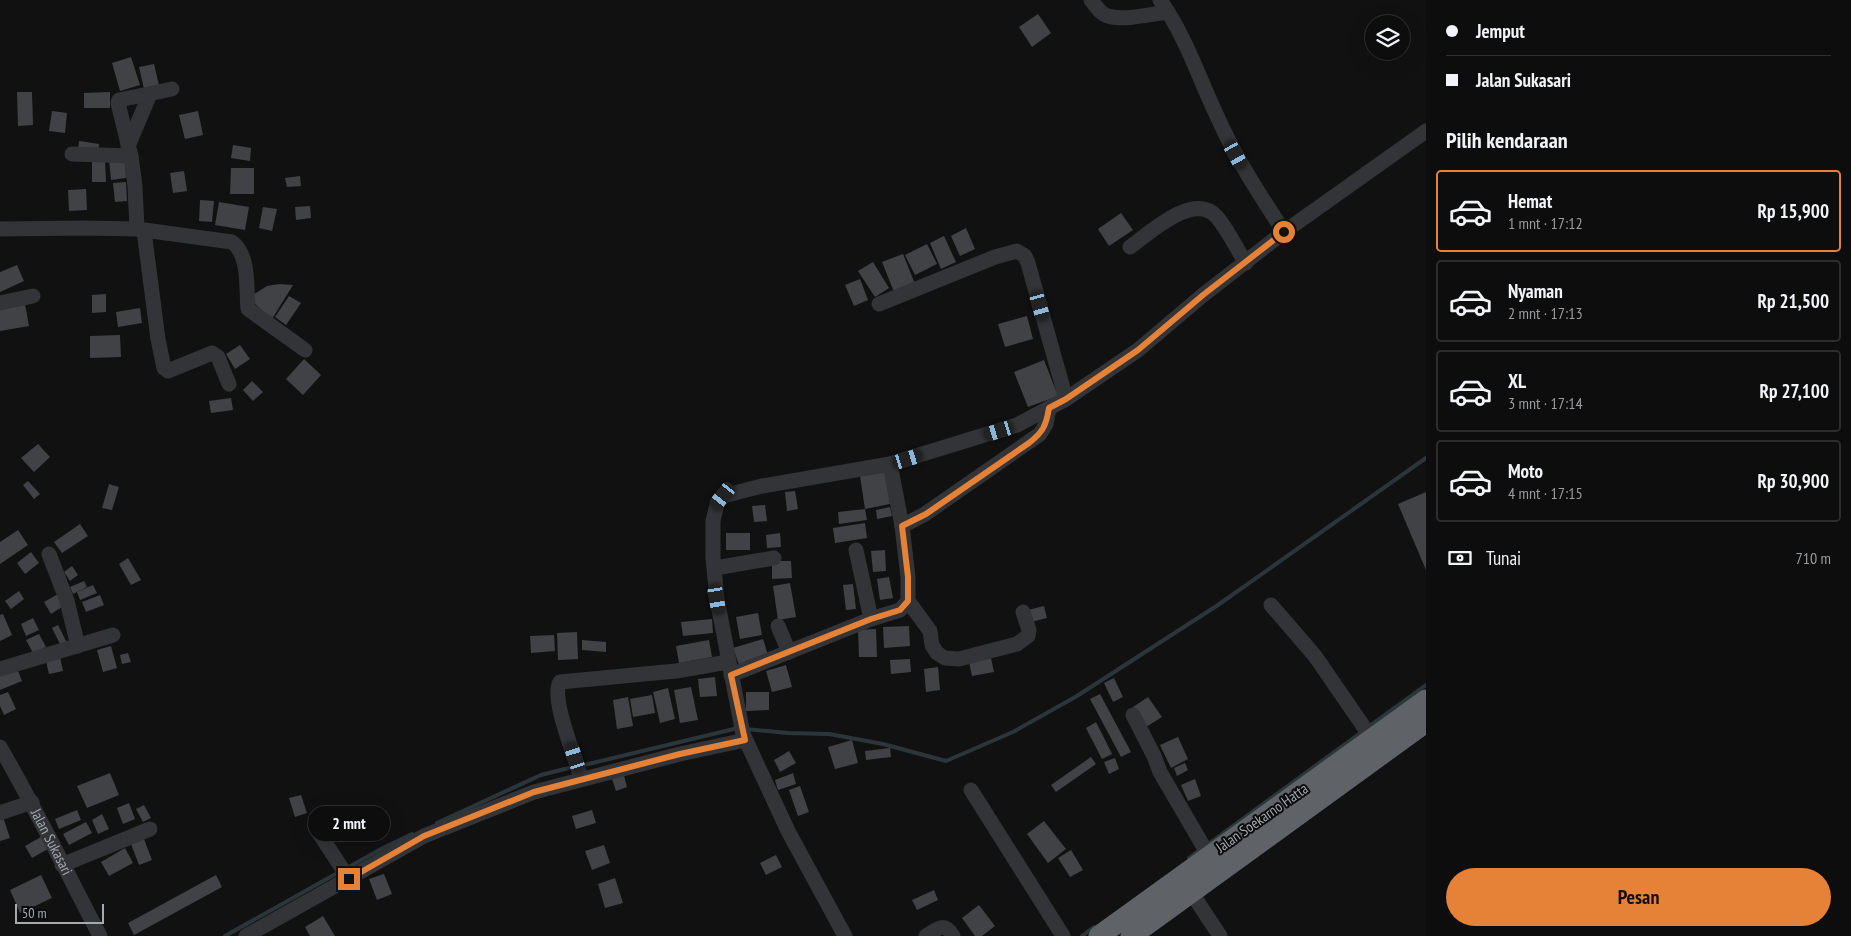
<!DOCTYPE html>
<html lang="id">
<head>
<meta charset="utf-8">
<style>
	body { margin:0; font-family:"PT Sans Narrow",sans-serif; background:#161617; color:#f1f3f6; height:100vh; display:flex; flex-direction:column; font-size:19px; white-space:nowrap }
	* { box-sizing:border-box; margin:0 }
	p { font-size:16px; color:#9a9c9e }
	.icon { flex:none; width:28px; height:28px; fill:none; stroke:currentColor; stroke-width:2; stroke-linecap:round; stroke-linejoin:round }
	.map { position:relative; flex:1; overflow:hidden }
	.drawer { display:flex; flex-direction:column; background:#0d0d0e; width:425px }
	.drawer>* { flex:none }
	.guide { display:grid; align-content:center; height:110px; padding:0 20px; background:#0d0d0e }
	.buttons { position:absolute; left:1365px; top:15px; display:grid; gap:10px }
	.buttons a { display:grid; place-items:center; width:45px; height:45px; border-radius:50%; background:#0d0d0e; box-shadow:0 5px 20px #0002,0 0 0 1px #2d2d2e; font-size:25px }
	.scale { position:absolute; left:15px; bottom:12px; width:89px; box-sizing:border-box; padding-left:5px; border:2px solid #a3abb2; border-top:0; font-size:14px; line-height:18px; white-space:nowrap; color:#a3abb2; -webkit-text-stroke:4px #0c0c0d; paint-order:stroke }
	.end { position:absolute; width:22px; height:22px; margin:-11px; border:6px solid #e58237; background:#111; box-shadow:0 0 0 2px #111 }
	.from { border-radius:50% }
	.bubble { position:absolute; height:35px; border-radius:18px; background:#0d0d0e; box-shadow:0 5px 20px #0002,0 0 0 1px #2d2d2e; font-size:16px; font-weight:700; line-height:35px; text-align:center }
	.car { position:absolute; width:15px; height:30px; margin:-15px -8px; border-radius:6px; box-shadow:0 0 4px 1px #0007; background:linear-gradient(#222 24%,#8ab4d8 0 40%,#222 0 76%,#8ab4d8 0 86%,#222 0) }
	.guide b { display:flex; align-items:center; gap:18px; height:48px; font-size:19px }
	.guide b+b { border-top:1px solid #2d2d2e }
	.guide i { width:12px; height:12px; background:#f1f3f6 }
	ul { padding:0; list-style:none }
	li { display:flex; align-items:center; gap:15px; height:82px; margin:0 10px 8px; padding:0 10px; border:2px solid #2d2d2e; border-radius:5px }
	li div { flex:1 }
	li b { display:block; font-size:19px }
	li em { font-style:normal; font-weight:700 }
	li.selected { border-color:#e58237 }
	li>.icon { width:45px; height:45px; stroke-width:1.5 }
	h2 { padding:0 20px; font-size:22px; line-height:60px }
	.pay { display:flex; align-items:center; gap:12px; height:55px; padding:0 20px; font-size:19px }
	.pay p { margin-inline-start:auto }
	.button { display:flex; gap:10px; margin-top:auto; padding:10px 20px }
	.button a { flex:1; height:58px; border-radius:30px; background:#e58237; color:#111; font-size:20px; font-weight:700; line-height:58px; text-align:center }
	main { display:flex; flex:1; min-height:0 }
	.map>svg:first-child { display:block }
</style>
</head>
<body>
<main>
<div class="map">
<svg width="1426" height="936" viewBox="0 0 1426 936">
	<rect width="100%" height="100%" fill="#111112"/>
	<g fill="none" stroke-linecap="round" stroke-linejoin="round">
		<g stroke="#2b363a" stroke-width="4">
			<polyline points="1368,727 1426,685"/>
			<polyline points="745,729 788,733 829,734 883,744 946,761 1013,732 1077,696 1218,605 1426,458"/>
			<polyline points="580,766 738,728"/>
			<polyline points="437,823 541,775 573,767"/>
			<polyline points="1207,845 1363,731"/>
			<polyline points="1189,858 1201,849"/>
			<polyline points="347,868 383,848 412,834"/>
			<polyline points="225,936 341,871"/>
			<polyline points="1082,936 1094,927"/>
		</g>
	</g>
	<g fill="#404245">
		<polygon points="1038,14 1051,33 1032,47 1019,27"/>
		<polygon points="131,57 140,85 120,91 112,63"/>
		<polygon points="154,64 159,85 144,89 139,67"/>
		<polygon points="17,92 32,92 33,125 18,126"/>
		<polygon points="110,92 110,108 84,108 84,93"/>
		<polygon points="52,111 67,113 65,133 49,131"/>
		<polygon points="198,111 203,135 185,139 179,115"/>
		<polygon points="79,141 99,144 98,152 78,149"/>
		<polygon points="233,145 251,148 250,161 231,158"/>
		<polygon points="125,158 126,178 111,180 109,159"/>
		<polygon points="92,161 105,161 106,182 92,182"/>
		<polygon points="231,168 254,168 254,194 230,194"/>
		<polygon points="184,171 187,191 173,193 170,173"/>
		<polygon points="300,176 301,186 287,187 285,178"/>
		<polygon points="126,182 127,201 115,202 113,183"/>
		<polygon points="86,189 87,210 69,211 68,190"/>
		<polygon points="200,200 214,201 212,222 199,221"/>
		<polygon points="219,202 249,207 245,230 215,225"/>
		<polygon points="310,206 311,218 296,220 295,207"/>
		<polygon points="263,207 277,209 272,231 259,228"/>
		<polygon points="1121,213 1133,230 1109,246 1098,229"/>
		<polygon points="966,228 975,249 960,256 951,236"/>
		<polygon points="944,236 956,262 941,269 930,243"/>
		<polygon points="927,244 937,264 915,275 905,255"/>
		<polygon points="903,254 915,284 894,292 882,262"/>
		<polygon points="873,262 889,288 875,297 858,271"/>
		<polygon points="17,265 24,281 0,292 0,272"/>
		<polygon points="860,279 868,300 854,306 845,285"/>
		<polygon points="279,284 293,285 272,319 256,305 251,296 267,286"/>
		<polygon points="106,294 106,312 92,313 92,295"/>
		<polygon points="289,296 301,303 286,325 275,317"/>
		<polygon points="25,304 29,326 0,331 0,308"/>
		<polygon points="140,308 142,323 118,327 116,312"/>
		<polygon points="1027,316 1033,339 1005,347 998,324"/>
		<polygon points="120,335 121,357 90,358 90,336"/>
		<polygon points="240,345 250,359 235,369 226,354"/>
		<polygon points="304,359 321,375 303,395 286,379"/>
		<polygon points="1044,360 1058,396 1028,407 1014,372"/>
		<polygon points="252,381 263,392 253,401 243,390"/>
		<polygon points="231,398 233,410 211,413 209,401"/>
		<polygon points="38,444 50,457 34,472 21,458"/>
		<polygon points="885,472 890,504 865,509 867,520 839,524 838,512 865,509 860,476"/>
		<polygon points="28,481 40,494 34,499 23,485"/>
		<polygon points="109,484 119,487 112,510 102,508"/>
		<polygon points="795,491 798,509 787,511 785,492"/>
		<polygon points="1426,492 1426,570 1398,504"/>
		<polygon points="765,505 767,521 754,522 752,506"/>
		<polygon points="890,507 892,516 877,519 876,510"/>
		<polygon points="865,523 867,538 835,543 833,528"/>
		<polygon points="80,524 88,536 62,553 54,542"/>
		<polygon points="18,530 28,545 0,564 0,542"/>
		<rect x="726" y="533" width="24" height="17"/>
		<polygon points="780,533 781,547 767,548 766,535"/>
		<polygon points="885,550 886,571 873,572 871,551"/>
		<polygon points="31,552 39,563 25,574 17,563"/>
		<polygon points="128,558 141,580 131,585 119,564"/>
		<polygon points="772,561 791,561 792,578 772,579"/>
		<polygon points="72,566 78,575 70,581 64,572"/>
		<polygon points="889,577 893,598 880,600 877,579"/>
		<polygon points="84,581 87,587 73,594 70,587"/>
		<polygon points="790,583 796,617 778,620 773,586"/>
		<polygon points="853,584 856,609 846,610 843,585"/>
		<polygon points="93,585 97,593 80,600 77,592"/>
		<polygon points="19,591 24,599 11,609 5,601"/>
		<polygon points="58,594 65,605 51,614 44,602"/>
		<polygon points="100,595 104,605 86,612 82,602"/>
		<polygon points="1044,606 1047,618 1031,622 1028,610"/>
		<polygon points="758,613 762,635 740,639 736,617"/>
		<polygon points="3,614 12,635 0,641 0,615"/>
		<polygon points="33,618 39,630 26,636 21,624"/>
		<polygon points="712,619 713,633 683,636 681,622"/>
		<polygon points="58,625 67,643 61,646 52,628"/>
		<polygon points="909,626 910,646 884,648 883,627"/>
		<polygon points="876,629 877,657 859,657 858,630"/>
		<polygon points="577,632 578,659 558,660 557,633"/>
		<polygon points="39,634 46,647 33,653 26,640"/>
		<polygon points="554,635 555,651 531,653 530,636"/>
		<polygon points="763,639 768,655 739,665 733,648"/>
		<polygon points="582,640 606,642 606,652 582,650"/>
		<polygon points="709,640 712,657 679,663 676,646"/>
		<polygon points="111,646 117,668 103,672 97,650"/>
		<polygon points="128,653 131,662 122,664 120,655"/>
		<polygon points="60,657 63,671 49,674 46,661"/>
		<polygon points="991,658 994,672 972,676 969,662"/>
		<polygon points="910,659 911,672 891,674 890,660"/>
		<polygon points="786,665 792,687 772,692 766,671"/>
		<polygon points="16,666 22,681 0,690 0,673"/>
		<polygon points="938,667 940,690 926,692 924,669"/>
		<polygon points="715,677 717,696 700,697 698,679"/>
		<polygon points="1114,678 1123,697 1113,702 1104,683"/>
		<polygon points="691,687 698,720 680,723 674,690"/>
		<polygon points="668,688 675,719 660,723 653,692"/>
		<polygon points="8,692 16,709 4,715 0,706 0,695"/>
		<polygon points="746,692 769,692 769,710 746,711"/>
		<polygon points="1100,694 1131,752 1121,757 1090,699"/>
		<polygon points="652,695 655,713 633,717 630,699"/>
		<polygon points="628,697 633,726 617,729 613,700"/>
		<polygon points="1148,697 1162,717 1146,727 1133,707"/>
		<polygon points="1096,722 1112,754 1102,759 1086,728"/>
		<polygon points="1178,737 1188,759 1171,768 1160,745"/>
		<polygon points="852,740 858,763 835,769 828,747"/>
		<polygon points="890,748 891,757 866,760 865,751"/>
		<polygon points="789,751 796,763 780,772 774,760"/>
		<polygon points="1091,757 1096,764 1056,792 1051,785"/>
		<polygon points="1115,758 1119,769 1109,774 1104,762"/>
		<polygon points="1185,763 1188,770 1177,776 1174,768"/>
		<polygon points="623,772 627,787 616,791 611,776"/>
		<polygon points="110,773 119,795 87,808 77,786"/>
		<polygon points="793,773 796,784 778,790 775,780"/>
		<polygon points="1195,779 1201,796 1188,801 1181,785"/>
		<polygon points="800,786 809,812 798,816 789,790"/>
		<polygon points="301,795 307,813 295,817 289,798"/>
		<polygon points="129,803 135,819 123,824 117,808"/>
		<polygon points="144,805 151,818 143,822 136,809"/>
		<polygon points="77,810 81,820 59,829 55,819"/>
		<polygon points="592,810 596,823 576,829 572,816"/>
		<polygon points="102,814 109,829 98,834 92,820"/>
		<polygon points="3,817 10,838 0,841 0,818"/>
		<polygon points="1044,821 1066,849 1048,863 1027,834"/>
		<polygon points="86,822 92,833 69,845 63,834"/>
		<polygon points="41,837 48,849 32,858 25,846"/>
		<polygon points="144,839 152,860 139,865 131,844"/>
		<polygon points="604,845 610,863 592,870 585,851"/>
		<polygon points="125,848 133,863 109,876 101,862"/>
		<polygon points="1071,850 1083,870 1070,877 1058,858"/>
		<polygon points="776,855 782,867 766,875 760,863"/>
		<polygon points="384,874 392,894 377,900 369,879"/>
		<polygon points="41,875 52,898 20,913 10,890"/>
		<polygon points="216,875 222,887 134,935 128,923"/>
		<polygon points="615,878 623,903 605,908 598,884"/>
		<polygon points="934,890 938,900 917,910 912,900"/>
		<polygon points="979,905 995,926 982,936 975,936 962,918"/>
		<polygon points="323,916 335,936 310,936 305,927"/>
	</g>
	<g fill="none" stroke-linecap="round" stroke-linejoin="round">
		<g stroke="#323437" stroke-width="15">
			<path d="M1091,0C1096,6 1100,14 1108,16C1124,21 1152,14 1168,12"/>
			<path d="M1160,0C1186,37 1198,76 1217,116C1235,157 1260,195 1284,232"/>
			<polyline points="128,146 150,94"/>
			<polyline points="72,154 131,156"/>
			<path d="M0,229L84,228L137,229L232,242C250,255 246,288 248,309L305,350"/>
			<polyline points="137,229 135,186 131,156 118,103 119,100 172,89"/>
			<polyline points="144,231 158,339 164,368 168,371 212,353 218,357 229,384"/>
			<path d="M1130,247C1150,233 1194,191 1217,217C1228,230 1236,248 1246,263"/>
			<polyline points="0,303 33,296"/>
			<polyline points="879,304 995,257 1017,251 1025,256 1028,263 1066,399"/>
			<polyline points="890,464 902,526"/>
			<polyline points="856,550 871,619"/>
			<polyline points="49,554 67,601 78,646"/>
			<polyline points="715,568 774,558"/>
			<polyline points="1271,605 1315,656 1368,733 1374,738"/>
			<polyline points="1023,612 1029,630 1028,636 1017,644 959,659 945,658 937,653 932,645 930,631 908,601 908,577 902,526 925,514 1040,434 1046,424 1049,408"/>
			<polyline points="778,626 789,652"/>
			<polyline points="0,669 113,635"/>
			<polyline points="731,675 871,619 900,610 908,601"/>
			<polyline points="1133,715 1154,756 1160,772 1209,856"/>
			<path id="s1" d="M0,747C36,809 67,873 100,936"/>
			<path d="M581,779C576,758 550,698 560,682L676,671L728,662"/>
			<polyline points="971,790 1063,936"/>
			<polyline points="0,813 32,802"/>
			<polyline points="315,827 349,879"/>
			<polyline points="62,865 150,829"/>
			<polyline points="1191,892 1220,936"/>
			<polyline points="246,936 424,836 534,792 680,754 745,740"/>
			<polyline points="845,936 788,831 743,734 717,599 713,558 713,521 717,504 723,496 762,486 890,464 1017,425 1066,399 1138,350 1203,295 1284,232 1426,131"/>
			<path d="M926,936C938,929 944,921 953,936"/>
		</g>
		<g stroke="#5f6368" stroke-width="21">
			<polyline points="1099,936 1426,700"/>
			<polyline points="1131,936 1426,722"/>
		</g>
	</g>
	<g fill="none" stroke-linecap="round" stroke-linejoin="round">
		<path stroke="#e58237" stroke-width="6" d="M349,879L424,836L534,792L680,754L745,740L731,675L871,619L900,610L908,601V577L902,526L926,514L1029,443C1043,432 1046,426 1049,408L1066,399L1138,350L1203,295L1284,232"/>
	</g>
	<g text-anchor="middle" stroke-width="4" stroke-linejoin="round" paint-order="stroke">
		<g font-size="15" fill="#a3abb2" stroke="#0c0c0d">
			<text transform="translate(1262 818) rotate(-35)" y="5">Jalan Soekarno Hatta</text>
			<text dy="5" stroke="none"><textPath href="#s1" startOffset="108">Jalan Sukasari</textPath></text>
		</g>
	</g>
</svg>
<div class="buttons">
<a><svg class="icon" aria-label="layers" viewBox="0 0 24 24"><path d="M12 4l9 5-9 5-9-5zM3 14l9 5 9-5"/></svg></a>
</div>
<div class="scale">50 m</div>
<i class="end from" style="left:1284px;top:232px"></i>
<i class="end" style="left:349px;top:879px"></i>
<div class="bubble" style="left:308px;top:806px;width:82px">2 mnt</div>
<i class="car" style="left:1236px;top:155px;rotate:151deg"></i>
<i class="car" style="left:1040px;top:306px;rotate:164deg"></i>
<i class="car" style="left:999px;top:431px;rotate:253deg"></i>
<i class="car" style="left:908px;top:459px;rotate:73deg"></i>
<i class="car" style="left:723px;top:496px;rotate:219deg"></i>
<i class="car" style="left:717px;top:599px;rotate:170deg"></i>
<i class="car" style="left:575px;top:757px;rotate:342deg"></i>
</div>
<section class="drawer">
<div class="guide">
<b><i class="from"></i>Jemput</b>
<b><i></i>Jalan Sukasari</b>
</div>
<h2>Pilih kendaraan</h2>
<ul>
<li class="selected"><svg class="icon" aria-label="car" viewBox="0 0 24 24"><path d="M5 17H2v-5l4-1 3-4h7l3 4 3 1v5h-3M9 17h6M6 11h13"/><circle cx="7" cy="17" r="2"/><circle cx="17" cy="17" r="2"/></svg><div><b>Hemat</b><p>1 mnt · 17:12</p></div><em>Rp 15,900</em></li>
<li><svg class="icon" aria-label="car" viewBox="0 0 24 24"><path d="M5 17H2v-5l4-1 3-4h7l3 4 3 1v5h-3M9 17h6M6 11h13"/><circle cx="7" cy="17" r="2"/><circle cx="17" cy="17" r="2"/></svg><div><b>Nyaman</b><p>2 mnt · 17:13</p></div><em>Rp 21,500</em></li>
<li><svg class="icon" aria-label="car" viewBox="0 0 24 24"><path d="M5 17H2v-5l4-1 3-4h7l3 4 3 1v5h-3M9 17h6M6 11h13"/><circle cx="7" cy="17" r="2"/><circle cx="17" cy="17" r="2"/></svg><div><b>XL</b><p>3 mnt · 17:14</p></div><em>Rp 27,100</em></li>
<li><svg class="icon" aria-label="car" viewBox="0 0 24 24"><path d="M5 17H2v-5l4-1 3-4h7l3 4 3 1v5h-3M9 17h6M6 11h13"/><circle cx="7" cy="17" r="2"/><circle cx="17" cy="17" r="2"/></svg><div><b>Moto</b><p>4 mnt · 17:15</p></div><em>Rp 30,900</em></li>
</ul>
<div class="pay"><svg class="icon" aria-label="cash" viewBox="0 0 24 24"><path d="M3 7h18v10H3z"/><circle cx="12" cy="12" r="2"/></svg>Tunai<p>710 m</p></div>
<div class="button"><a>Pesan</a></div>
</section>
</main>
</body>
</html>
